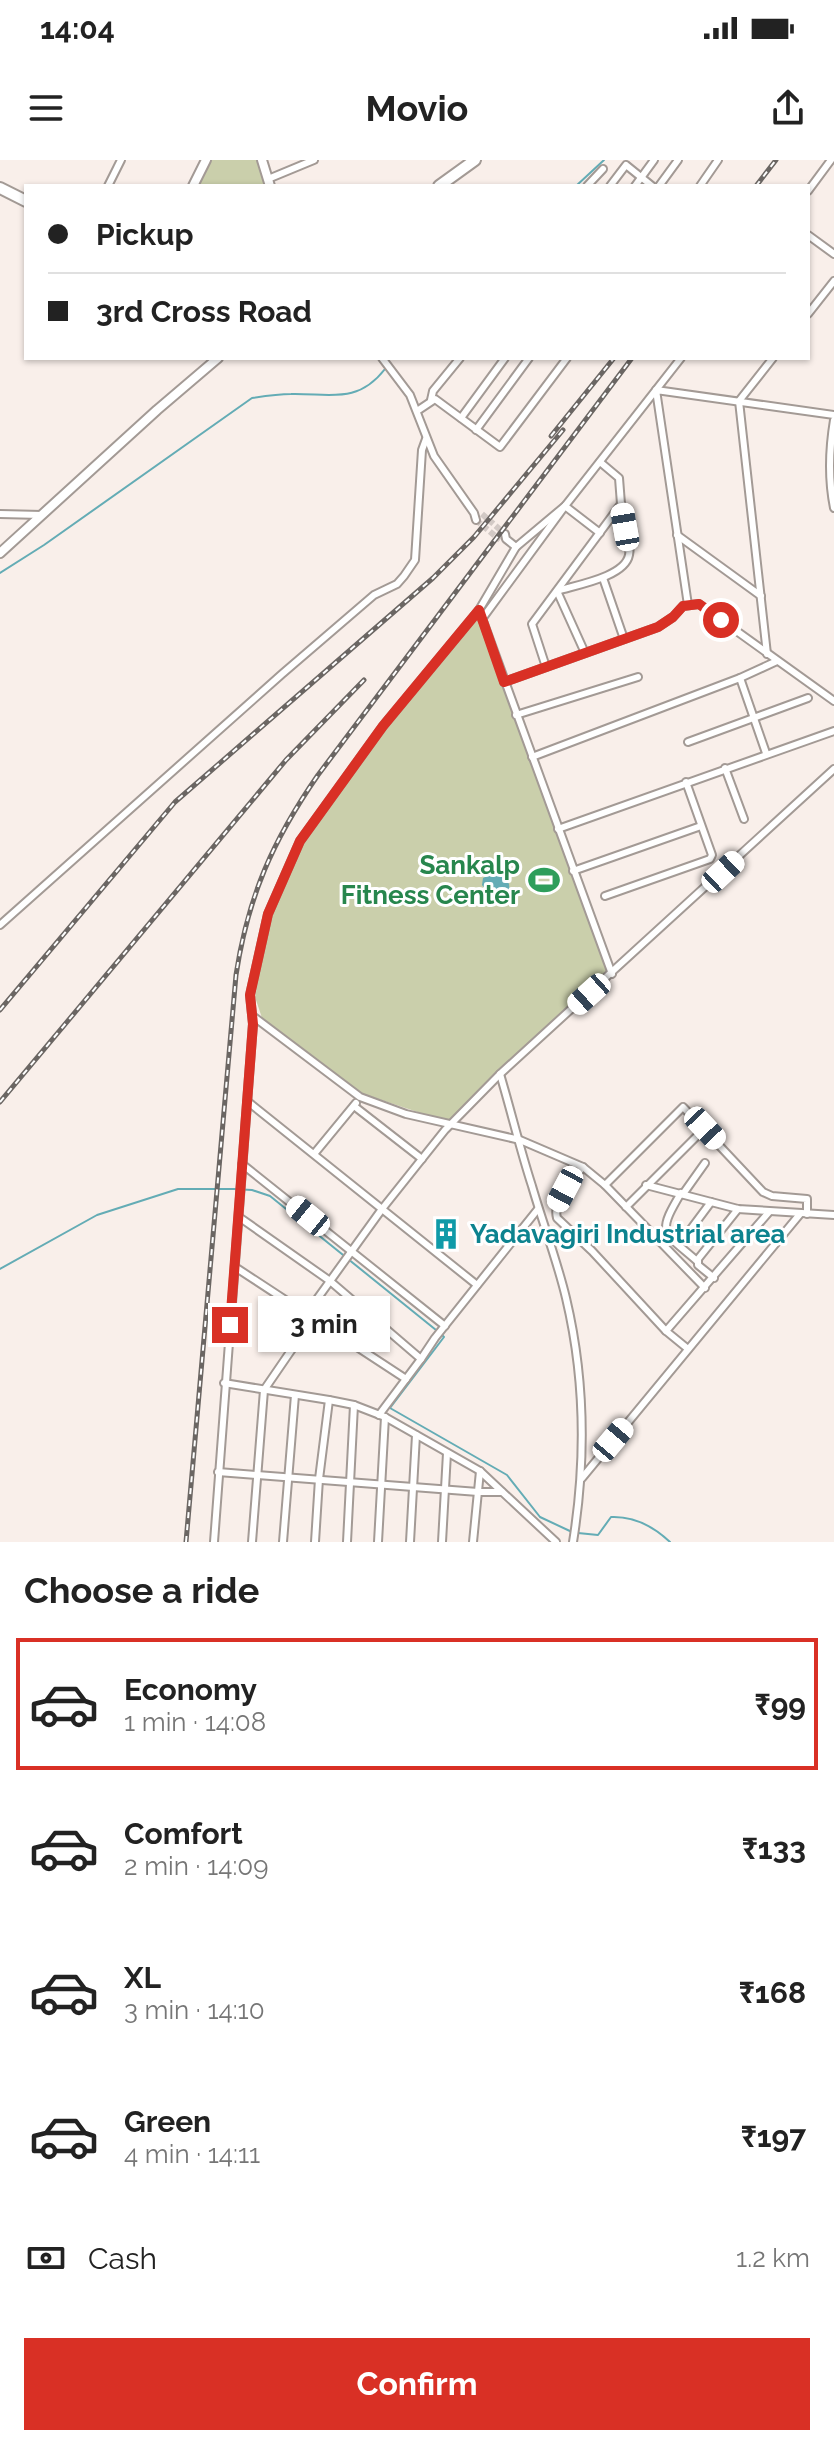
<!DOCTYPE html>
<html lang="en">
<head>
<meta charset="utf-8">
<style>
	body { margin:0; font-family:Raleway,sans-serif; background:#f2f2f2; color:#222; height:100vh; display:flex; flex-direction:column; font-size:30px; white-space:nowrap }
	* { box-sizing:border-box; margin:0 }
	p { font-size:26px; color:#767676 }
	.icon { flex:none; width:44px; height:44px; fill:none; stroke:currentColor; stroke-width:2; stroke-linecap:round; stroke-linejoin:round }
	.map { position:relative; height:1382px; overflow:hidden }
	.details { display:flex; flex-direction:column; background:#fff; flex:1 }
	.details>* { flex:none }
	.top-card { position:absolute; left:24px; top:24px; width:786px; height:176px; border-radius:0px; box-shadow:0 2px 6px #0004; display:grid; align-content:center; height:176px; padding:0 24px; background:#fff }
	.end { position:absolute; width:36px; height:36px; margin:-18px; border:10px solid #d93025; background:#fff; box-shadow:0 0 0 4px #fff }
	.from { border-radius:50% }
	.bubble { position:absolute; height:56px; border-radius:0px; background:#fff; box-shadow:0 2px 6px #0004; font-size:26px; font-weight:700; line-height:56px; text-align:center }
	.car { position:absolute; width:24px; height:48px; margin:-24px -12px; border-radius:10px; box-shadow:0 0 6px 2px #0007; background:linear-gradient(#fff 24%,#345 0 40%,#fff 0 76%,#345 0 86%,#fff 0) }
	.top-card b { display:flex; align-items:center; gap:28px; height:76px; font-size:30px }
	.top-card b+b { border-top:2px solid #e0e0e0 }
	.top-card i { width:20px; height:20px; background:#222 }
	ul { padding:0; list-style:none }
	li { display:flex; align-items:center; gap:24px; height:132px; margin:0 16px 12px; padding:0 8px; border:4px solid transparent; border-radius:0px }
	li div { flex:1 }
	li b { display:block; font-size:30px }
	li em { font-style:normal; font-weight:700 }
	li.selected { border-color:#d93025 }
	li>.icon { width:72px; height:72px; stroke-width:1.5 }
	h2 { padding:0 24px; font-size:36px; line-height:96px }
	.pay { display:flex; align-items:center; gap:20px; height:88px; padding:0 24px; font-size:30px }
	.pay p { margin-inline-start:auto }
	.action { display:flex; gap:16px; margin-top:auto; padding:16px 24px }
	.action a { flex:1; height:92px; border-radius:0px; background:#d93025; color:#fff; font-size:32px; font-weight:700; line-height:92px; text-align:center }
	.status { display:flex; justify-content:space-between; align-items:center; height:56px; padding:0 40px; background:#fff; direction:ltr }
	.status svg { height:22px; fill:currentColor }
	header { display:flex; justify-content:space-between; align-items:center; height:104px; padding:0 24px; background:#fff; font-size:36px; font-weight:700 }
	.map>svg:first-child { display:block }
</style>
</head>
<body>
<div class="status"><b>14:04</b><svg viewBox="0 0 49 12"><path d="M0 12V9h3v3zM5 12V6h3v6zM10 12V3h3v9zM15 12V0h3v12zM26 1h20v11H26zM47 4h2v5h-2z"/></svg></div>
<header><svg class="icon" aria-label="menu" viewBox="0 0 24 24"><path d="M4 6h16M4 12h16M4 18h16"/></svg>Movio<svg class="icon" aria-label="share" viewBox="0 0 24 24"><path d="M12 15V3M7 8l5-5 5 5M5 13v7h14v-7"/></svg></header>
<div class="map">
<svg width="834" height="1382" viewBox="0 0 834 1382">
	<rect width="100%" height="100%" fill="#f9efea"/>
	<g fill="#cacfab">
		<polygon points="207,0 260,0 269,26 197,26"/>
		<polygon points="478,455 608,814 499,912 448,962 363,934 262,858 255,837 270,758 303,682 386,567"/>
	</g>
	<polygon fill="#64acb5" points="496,712 501,712 509,724 511,743 506,745 492,738 482,725 483,718"/>
	<g fill="none" stroke-linecap="round" stroke-linejoin="round">
		<g stroke="#64acb5" stroke-width="2">
			<polyline points="576,26 604,0"/>
			<path d="M0,413L44,385L252,238C265,236 278,234 291,234C329,233 357,245 385,209"/>
			<polyline points="0,1109 97,1055 178,1029 234,1029 252,1030 270,1036 436,1170"/>
			<polyline points="441,1174 444,1177 390,1248 507,1315 540,1357 572,1372"/>
			<path d="M578,1373L598,1375L611,1357C634,1356 653,1366 670,1382"/>
		</g>
		<g stroke="#d2c9c5" stroke-width="6" stroke-dasharray="6 3" stroke-linecap="butt">
			<polyline points="482,354 505,374"/>
			<polyline points="476,360 500,380"/>
		</g>
		<defs>
			<g id="minor">
				<polyline points="268,19 314,0"/>
				<polyline points="108,26 121,0"/>
				<polyline points="587,26 603,9"/>
				<polyline points="610,26 626,5 652,26"/>
				<polyline points="635,26 654,0"/>
				<polyline points="659,26 678,0"/>
				<polyline points="700,26 718,0"/>
				<polyline points="808,31 831,0"/>
				<polyline points="808,75 834,94"/>
				<polyline points="808,154 834,121"/>
				<polyline points="382,198 410,235 434,296 474,353 476,360"/>
				<polyline points="431,240 433,231 460,198"/>
				<polyline points="417,251 435,239 500,287 567,198"/>
				<polyline points="461,258 505,198"/>
				<path d="M834,260C829,290 828,318 834,348"/>
				<polyline points="476,270 529,198"/>
				<polyline points="0,354 42,355"/>
				<polyline points="505,374 506,379 516,387 479,450 612,814"/>
				<polyline points="677,375 761,436"/>
				<polyline points="516,387 565,346 681,198"/>
				<polyline points="603,418 624,479"/>
				<polyline points="688,445 656,230 834,255"/>
				<polyline points="482,459 565,346 600,373"/>
				<path d="M585,493L557,431C576,425 625,417 629,395C632,380 624,359 621,344"/>
				<polyline points="767,494 739,241 773,198"/>
				<polyline points="546,507 532,464 621,344 619,318 600,302"/>
				<polyline points="740,518 766,593"/>
				<polyline points="504,522 658,467 673,457 683,446 699,444 834,541"/>
				<polyline points="516,555 638,517"/>
				<polyline points="688,582 808,538"/>
				<polyline points="532,597 740,518 777,501"/>
				<polyline points="725,608 744,659"/>
				<polyline points="558,669 834,571"/>
				<polyline points="573,711 701,666"/>
				<polyline points="605,736 710,699 712,695 686,622"/>
				<polyline points="0,765 282,514 374,435 397,424 404,416 415,400 422,290 426,279"/>
				<polyline points="254,857 360,937 406,954 520,980 583,1007 605,1025 705,1128"/>
				<path d="M500,914C511,951 520,989 532,1026C543,1064 557,1100 566,1138C585,1218 586,1301 573,1382"/>
				<polyline points="247,941 477,1125"/>
				<polyline points="354,946 422,999"/>
				<polyline points="314,994 356,943"/>
				<polyline points="242,1004 445,1166"/>
				<path d="M583,1007C572,1021 552,1039 557,1058L592,1091L666,1171L688,1189"/>
				<polyline points="605,1025 683,947 763,1032 772,1036 807,1039 807,1054"/>
				<polyline points="646,1025 738,1049 834,1055"/>
				<path d="M681,1033C656,1075 663,1071 697,1101"/>
				<polyline points="683,1034 705,1003"/>
				<polyline points="626,1047 705,968"/>
				<polyline points="239,1057 330,1121 421,1199"/>
				<polyline points="679,1085 711,1042"/>
				<polyline points="235,1107 406,1219"/>
				<polyline points="714,1118 698,1105 698,1099 738,1049"/>
				<polyline points="307,1153 382,1049 445,970 500,914 834,609"/>
				<polyline points="666,1171 769,1052"/>
				<polyline points="224,1223 329,1240 354,1245 385,1257 480,1311 556,1382"/>
				<polyline points="379,1255 421,1199 435,1178 538,1049"/>
				<polyline points="218,1312 478,1332 502,1332"/>
				<polyline points="582,1318 800,1054"/>
				<polyline points="214,1382 253,864 250,835 268,754 300,681 383,566 479,450"/>
				<polyline points="252,1382 264,1230 314,1157"/>
				<polyline points="283,1382 295,1235"/>
				<polyline points="315,1382 319,1319 329,1240"/>
				<polyline points="347,1382 354,1245"/>
				<polyline points="378,1382 385,1257"/>
				<polyline points="410,1382 416,1275"/>
				<polyline points="442,1382 447,1293"/>
				<polyline points="473,1382 480,1311"/>
			</g>
			<g id="tertiary">
				<polyline points="262,0 270,26"/>
				<polyline points="193,26 206,0"/>
				<polyline points="0,393 157,250 218,198"/>
			</g>
			<g id="primary">
				<polyline points="439,26 475,0"/>
				<polyline points="0,28 26,41"/>
			</g>
		</defs>
		<use href="#minor" stroke="#a39a95" stroke-width="10"/>
		<use href="#tertiary" stroke="#a39a95" stroke-width="12"/>
		<use href="#primary" stroke="#a39a95" stroke-width="14"/>
		<use href="#minor" stroke="#fff" stroke-width="6"/>
		<use href="#tertiary" stroke="#fff" stroke-width="8"/>
		<use href="#primary" stroke="#fff" stroke-width="10"/>
		<defs>
			<g id="rail">
				<polyline points="756,26 776,0"/>
				<polyline points="551,276 614,198"/>
				<polyline points="0,850 175,642 433,418 474,377 563,270"/>
				<polyline points="0,942 286,600 364,520"/>
				<path d="M186,1382L236,815C248,736 273,680 318,615L632,198"/>
			</g>
		</defs>
		<use href="#rail" stroke="#6b6663" stroke-width="5"/>
		<use href="#rail" stroke="#fff" stroke-width="2" stroke-dasharray="6" stroke-linecap="butt"/>
	</g>
	<g fill="none" stroke-linecap="round" stroke-linejoin="round">
		<polyline stroke="#d93025" stroke-width="10" points="230,1165 253,864 250,835 268,754 300,681 383,566 479,450 504,522 658,467 673,457 683,446 699,444 721,460"/>
	</g>
	<defs>
		<symbol id="stadium-bare" viewBox="-9 -9 18 18"><path d="M0-5a6.5 5 0 1 0 0 10a6.5 5 0 1 0 0-10ZM-3.5-1.8h7v3.6h-7Z" fill="#2e9e5b" stroke="#fff" stroke-width="2.5" paint-order="stroke"/></symbol>
		<symbol id="building-bare" viewBox="-9 -9 18 18"><path d="M-4-6H4V6H1V3H-1V6H-4ZM-2.5-4.3h1.7v1.8h-1.7ZM.8-4.3h1.7v1.8H.8ZM-2.5-1h1.7V.8h-1.7ZM.8-1h1.7V.8H.8Z" fill="#0f9aa8" stroke="#fff" stroke-width="2.5" paint-order="stroke"/></symbol>
	</defs>
	<g fill-rule="evenodd">
		<use href="#stadium-bare" x="522" y="698" width="44" height="44"/>
		<use href="#building-bare" x="424" y="1052" width="44" height="44"/>
	</g>
	<g text-anchor="middle" stroke-width="6" stroke-linejoin="round" paint-order="stroke">
		<g font-size="26" font-weight="bold" fill="#27864d" stroke="#fff" text-anchor="end">
			<text x="520" y="714">Sankalp<tspan x="520" dy="30">Fitness Center</tspan></text>
		</g>
		<g font-size="26" font-weight="bold" fill="#0d838f" stroke="#fff" text-anchor="start">
			<text x="470" y="1083">Yadavagiri Industrial area</text>
		</g>
	</g>
</svg>
<i class="end from" style="left:721px;top:460px"></i>
<i class="end" style="left:230px;top:1165px"></i>
<div class="bubble" style="left:258px;top:1136px;width:132px">3 min</div>
<i class="car" style="left:625px;top:367px;rotate:350deg"></i>
<i class="car" style="left:723px;top:712px;rotate:47deg"></i>
<i class="car" style="left:589px;top:834px;rotate:228deg"></i>
<i class="car" style="left:705px;top:968px;rotate:137deg"></i>
<i class="car" style="left:565px;top:1029px;rotate:208deg"></i>
<i class="car" style="left:308px;top:1056px;rotate:309deg"></i>
<i class="car" style="left:613px;top:1280px;rotate:40deg"></i>
<div class="top-card">
<b><i class="from"></i>Pickup</b>
<b><i></i>3rd Cross Road</b>
</div>
</div>
<section class="details">
<h2>Choose a ride</h2>
<ul>
<li class="selected"><svg class="icon" aria-label="car" viewBox="0 0 24 24"><path d="M5 17H2v-5l4-1 3-4h7l3 4 3 1v5h-3M9 17h6M6 11h13"/><circle cx="7" cy="17" r="2"/><circle cx="17" cy="17" r="2"/></svg><div><b>Economy</b><p>1 min · 14:08</p></div><em>₹99</em></li>
<li><svg class="icon" aria-label="car" viewBox="0 0 24 24"><path d="M5 17H2v-5l4-1 3-4h7l3 4 3 1v5h-3M9 17h6M6 11h13"/><circle cx="7" cy="17" r="2"/><circle cx="17" cy="17" r="2"/></svg><div><b>Comfort</b><p>2 min · 14:09</p></div><em>₹133</em></li>
<li><svg class="icon" aria-label="car" viewBox="0 0 24 24"><path d="M5 17H2v-5l4-1 3-4h7l3 4 3 1v5h-3M9 17h6M6 11h13"/><circle cx="7" cy="17" r="2"/><circle cx="17" cy="17" r="2"/></svg><div><b>XL</b><p>3 min · 14:10</p></div><em>₹168</em></li>
<li><svg class="icon" aria-label="car" viewBox="0 0 24 24"><path d="M5 17H2v-5l4-1 3-4h7l3 4 3 1v5h-3M9 17h6M6 11h13"/><circle cx="7" cy="17" r="2"/><circle cx="17" cy="17" r="2"/></svg><div><b>Green</b><p>4 min · 14:11</p></div><em>₹197</em></li>
</ul>
<div class="pay"><svg class="icon" aria-label="cash" viewBox="0 0 24 24"><path d="M3 7h18v10H3z"/><circle cx="12" cy="12" r="2"/></svg>Cash<p>1.2 km</p></div>
<div class="action"><a>Confirm</a></div>
</section>
</body>
</html>
